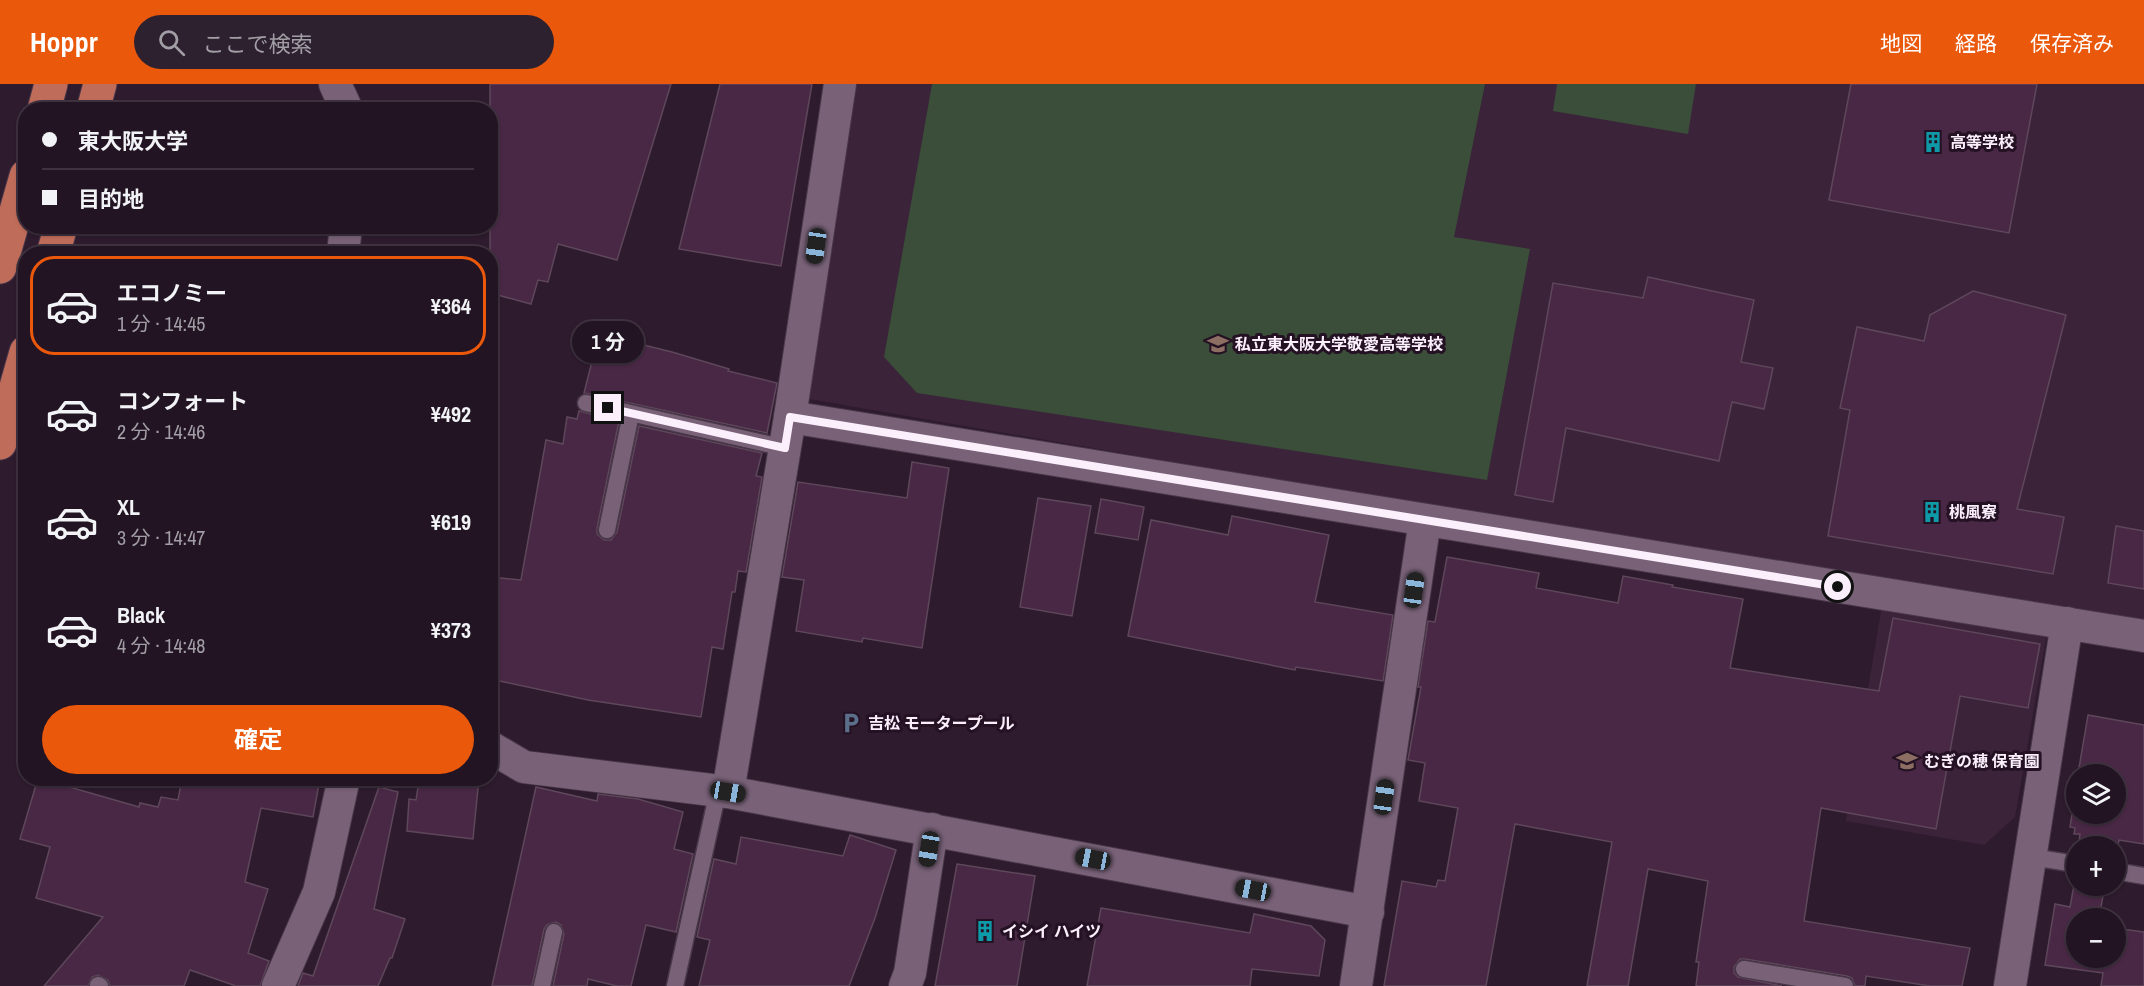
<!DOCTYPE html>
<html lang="ja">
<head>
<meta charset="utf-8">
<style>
	body { margin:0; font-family:"Archivo Narrow","Noto Sans JP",sans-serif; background:#2e212f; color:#f1f3f6; height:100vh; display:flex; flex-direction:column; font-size:22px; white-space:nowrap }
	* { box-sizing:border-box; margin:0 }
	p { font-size:20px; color:#a29ea5 }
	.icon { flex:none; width:33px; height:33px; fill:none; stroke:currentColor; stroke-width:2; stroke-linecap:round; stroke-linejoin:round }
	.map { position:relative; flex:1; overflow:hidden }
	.details { position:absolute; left:18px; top:162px; width:480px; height:540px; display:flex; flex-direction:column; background:#221422; border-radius:24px; box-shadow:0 2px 4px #0004,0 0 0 2px #3f3340 }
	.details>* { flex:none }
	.hud { position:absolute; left:18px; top:18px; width:480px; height:132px; border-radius:24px; box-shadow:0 2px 4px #0004,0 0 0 2px #3f3340; display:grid; align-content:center; height:132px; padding:0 24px; background:#221422 }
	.tools { position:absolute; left:2066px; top:680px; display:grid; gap:12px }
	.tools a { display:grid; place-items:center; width:60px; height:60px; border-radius:50%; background:#221422; box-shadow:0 2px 4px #0004,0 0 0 2px #3f3340; font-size:30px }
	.end { position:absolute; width:27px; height:27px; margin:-14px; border:8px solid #fceffc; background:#111; box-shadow:0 0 0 3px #111 }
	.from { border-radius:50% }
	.bubble { position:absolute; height:42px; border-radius:21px; background:#221422; box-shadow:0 2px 4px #0004,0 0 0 2px #3f3340; font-size:20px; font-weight:700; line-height:42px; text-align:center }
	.car { position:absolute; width:18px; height:36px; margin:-18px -9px; border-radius:8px; box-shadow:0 0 4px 2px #0007; background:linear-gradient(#222 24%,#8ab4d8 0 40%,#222 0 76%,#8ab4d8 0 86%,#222 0) }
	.hud b { display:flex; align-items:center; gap:21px; height:57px; font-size:22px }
	.hud b+b { border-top:2px solid #3f3340 }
	.hud i { width:15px; height:15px; background:#f1f3f6 }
	ul { padding:10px 0 0; list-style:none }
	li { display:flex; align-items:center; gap:18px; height:99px; margin:0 12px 9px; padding:0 12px; border:3px solid transparent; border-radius:24px }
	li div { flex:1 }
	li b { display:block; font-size:22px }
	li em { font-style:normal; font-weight:700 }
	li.current { border-color:#ea580c }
	li>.icon { width:54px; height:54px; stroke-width:1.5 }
	.button { display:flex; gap:12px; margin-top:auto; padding:12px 24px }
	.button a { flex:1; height:69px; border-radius:36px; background:#ea580c; color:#fff; font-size:24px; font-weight:700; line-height:69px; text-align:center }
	header { display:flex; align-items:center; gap:36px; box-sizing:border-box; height:84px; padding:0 30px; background:#ea580c; color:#fff }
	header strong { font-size:28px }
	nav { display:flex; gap:33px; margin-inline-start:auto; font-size:21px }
	.search { width:420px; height:54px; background:#2e212f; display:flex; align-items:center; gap:15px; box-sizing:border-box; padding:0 21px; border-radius:33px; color:#a29ea5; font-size:22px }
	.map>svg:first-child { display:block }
</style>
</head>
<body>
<header>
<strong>Hoppr</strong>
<div class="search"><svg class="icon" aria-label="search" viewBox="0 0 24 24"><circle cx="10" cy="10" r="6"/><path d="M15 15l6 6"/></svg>ここで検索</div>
<nav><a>地図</a><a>経路</a><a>保存済み</a></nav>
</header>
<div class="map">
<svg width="2144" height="902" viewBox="0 0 2144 902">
	<rect width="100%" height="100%" fill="#2e1b2e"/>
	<g fill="#3b233a">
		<polygon points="856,0 2144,0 2144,538 1572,447 809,315"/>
		<polygon points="1882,521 2047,549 2015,733 1984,761 1846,737"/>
	</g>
	<g fill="#3a4e39">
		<polygon points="932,0 1485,0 1454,153 1530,165 1487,396 917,309 884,273"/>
		<polygon points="1557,0 1696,0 1688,50 1553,27"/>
	</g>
	<g fill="#492845" stroke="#5e475b" stroke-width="1.5">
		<polygon points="490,0 671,0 617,176 558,160 548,198 538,196 531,220 490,209"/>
		<polygon points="720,0 812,0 781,182 679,165"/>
		<polygon points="1851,0 2037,0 2009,149 1829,116"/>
		<polygon points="1648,193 1754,216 1741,278 1773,284 1764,325 1732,318 1719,377 1566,344 1553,418 1515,411 1553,199 1643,214"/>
		<polygon points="1973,207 2066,231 2017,425 2064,433 2053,490 1828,452 1850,326 1840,324 1857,243 1924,257 1930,231"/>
		<polygon points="599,250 672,268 729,285 728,287 777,299 767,349 584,309"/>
		<polygon points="579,327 619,337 597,444 597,450 604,456 611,456 617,448 639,342 762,369 756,392 762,393 746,488 738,487 735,508 732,508 723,565 712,563 701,633 588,616 490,595 490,493 521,496 546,356 563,360 567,333 577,335"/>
		<polygon points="912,378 949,384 922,564 863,554 862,558 796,547 804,496 782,493 798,398 907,414"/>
		<polygon points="1038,414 1091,422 1072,532 1020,523"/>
		<polygon points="1101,415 1144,423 1138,456 1095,449"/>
		<polygon points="1232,432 1329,451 1315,518 1393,531 1383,597 1296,583 1295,586 1128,552 1151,436 1228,451"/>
		<polygon points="2116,442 2144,447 2144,505 2108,499"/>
		<polygon points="1447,473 1539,489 1536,504 1618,519 1623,492 1673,501 1672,503 1743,515 1730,584 1879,607 1893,534 2040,560 2028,624 1960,612 1936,745 1821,724 1804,837 1970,864 1962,902 1930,902 1866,892 1865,902 1855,902 1852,894 1847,892 1745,875 1740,875 1734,883 1734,889 1738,893 1782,902 1696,902 1699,878 1696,878 1708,797 1648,785 1628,902 1587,902 1612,758 1515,740 1486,902 1384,902 1402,797 1436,803 1438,796 1445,797 1458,724 1419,717 1425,679 1408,676 1421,603 1418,603 1428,537 1435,538"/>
		<polygon points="2088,631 2144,641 2144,760 2119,756 2117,765 2115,762 2081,762 2081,758 2079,758 2080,750 2074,750 2075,744 2070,743 2076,706 2076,729 2115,729 2115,690 2078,690"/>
		<polygon points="38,694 139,723 140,719 158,723 161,713 178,716 182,694 320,694 313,733 261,724 245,798 268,805 248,869 269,877 260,902 236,902 190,886 184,902 110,902 108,896 98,891 92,893 88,902 44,902 103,833 36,814 50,763 20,755"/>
		<polygon points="440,694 479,694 473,755 407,747 409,715 416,716 419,697 440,700"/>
		<polygon points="379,703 398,708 374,825 405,835 392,874 390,874 378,902 298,902 303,889 313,892"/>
		<polygon points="536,703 597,717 598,710 638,715 683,728 674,765 693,770 676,848 646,841 631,902 617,902 588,895 587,902 553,902 564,850 561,841 556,838 547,841 544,845 532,902 492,902"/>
		<polygon points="850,751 896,766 875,834 849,902 699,902 710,856 697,853 714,775 736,780 741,753 843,772"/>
		<polygon points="957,780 1035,792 1017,902 935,902"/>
		<polygon points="2076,790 2076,801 2105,801 2099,834 2076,834 2076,873 2115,873 2115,844 2144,848 2144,902 2101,902 2103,889 2045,881 2055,820 2070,823"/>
		<polygon points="1101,824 1250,849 1254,830 1311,842 1325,856 1319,892 1252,885 1250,902 1087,902"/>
	</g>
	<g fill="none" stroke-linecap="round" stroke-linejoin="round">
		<defs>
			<g id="lane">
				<polyline points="586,319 785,364"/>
				<polyline points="607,446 631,330"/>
				<polyline points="2031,773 2076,780"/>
				<polyline points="2115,787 2144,792"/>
				<polyline points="1744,885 1845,902"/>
				<polyline points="98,901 100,902"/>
				<polyline points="542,902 554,848"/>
				<polyline points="675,902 718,707"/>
			</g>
			<g id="street">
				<polyline points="335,0 347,26"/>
				<polyline points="343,170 346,142"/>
				<polyline points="790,333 2144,552"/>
				<polyline points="490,663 524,683 728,708 1368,828"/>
				<polyline points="728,708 790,333 840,0"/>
				<polyline points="278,902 319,808 344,694"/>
				<polyline points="905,902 910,889 932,745"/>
				<polyline points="1356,902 1425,436"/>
				<polyline points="2010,902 2067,539"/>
			</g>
			<g id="highway">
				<polyline points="44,26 51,0"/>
				<polyline points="93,26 100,0"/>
				<polyline points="53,170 61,142"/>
				<polyline points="0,183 26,92"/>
				<polyline points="0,359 26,268"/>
			</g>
		</defs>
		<use href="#lane" stroke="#493849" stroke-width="19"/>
		<use href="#street" stroke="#493849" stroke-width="34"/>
		<use href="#highway" stroke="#493849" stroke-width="35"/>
		<use href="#lane" stroke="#796278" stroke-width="16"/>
		<use href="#street" stroke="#796278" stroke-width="32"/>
		<use href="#highway" stroke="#c06c5a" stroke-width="33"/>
	</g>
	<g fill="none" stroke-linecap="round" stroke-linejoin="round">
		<polyline stroke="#fceffc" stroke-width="8" points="608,324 785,364 790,333 1838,503"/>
	</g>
	<defs>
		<symbol id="building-bare" viewBox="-9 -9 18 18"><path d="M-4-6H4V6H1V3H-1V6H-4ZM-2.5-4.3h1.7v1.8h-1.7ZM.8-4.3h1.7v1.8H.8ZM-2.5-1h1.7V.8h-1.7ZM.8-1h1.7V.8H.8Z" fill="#0f9aa8" stroke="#241224" stroke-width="2.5" paint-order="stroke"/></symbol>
		<symbol id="school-bare" viewBox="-9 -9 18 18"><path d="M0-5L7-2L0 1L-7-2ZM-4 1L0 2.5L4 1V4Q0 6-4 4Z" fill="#8d6e63" stroke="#241224" stroke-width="2.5" paint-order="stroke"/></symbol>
		<symbol id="parking-bare" viewBox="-9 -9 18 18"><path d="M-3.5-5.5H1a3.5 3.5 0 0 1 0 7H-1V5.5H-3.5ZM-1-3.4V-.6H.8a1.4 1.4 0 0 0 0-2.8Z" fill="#5c6f8a" stroke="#241224" stroke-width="2.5" paint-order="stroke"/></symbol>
	</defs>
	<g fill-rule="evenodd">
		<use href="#building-bare" x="1918" y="43" width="30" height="30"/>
		<use href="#school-bare" x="1203" y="245" width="30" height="30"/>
		<use href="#building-bare" x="1917" y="413" width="30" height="30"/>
		<use href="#parking-bare" x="836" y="624" width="30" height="30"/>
		<use href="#school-bare" x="1892" y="662" width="30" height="30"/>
		<use href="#building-bare" x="970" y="832" width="30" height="30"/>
	</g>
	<g text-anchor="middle" stroke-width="6" stroke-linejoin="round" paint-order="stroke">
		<g font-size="16" font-weight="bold" fill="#fceffc" stroke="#241224" text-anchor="start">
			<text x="1950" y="64">高等学校</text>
			<text x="1235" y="266">私立東大阪大学敬愛高等学校</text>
			<text x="1949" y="434">桃風寮</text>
			<text x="868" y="645">吉松 モータープール</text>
			<text x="1924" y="683">むぎの穂 保育園</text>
			<text x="1002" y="853">イシイ ハイツ</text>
		</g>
	</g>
</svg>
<div class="tools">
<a><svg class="icon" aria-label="layers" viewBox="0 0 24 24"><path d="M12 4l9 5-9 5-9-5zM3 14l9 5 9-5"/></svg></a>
<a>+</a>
<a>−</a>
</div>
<i class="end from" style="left:1838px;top:503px"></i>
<i class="end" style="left:608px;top:324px"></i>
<div class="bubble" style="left:572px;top:237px;width:72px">1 分</div>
<i class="car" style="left:816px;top:162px;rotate:188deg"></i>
<i class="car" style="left:1414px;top:506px;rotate:8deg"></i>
<i class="car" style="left:728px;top:708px;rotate:100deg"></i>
<i class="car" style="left:1384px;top:713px;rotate:8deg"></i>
<i class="car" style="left:929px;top:765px;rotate:189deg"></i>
<i class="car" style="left:1093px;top:775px;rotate:281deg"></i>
<i class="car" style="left:1253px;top:806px;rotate:281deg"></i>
<div class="hud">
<b><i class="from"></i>東大阪大学</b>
<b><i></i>目的地</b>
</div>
<section class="details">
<ul>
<li class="current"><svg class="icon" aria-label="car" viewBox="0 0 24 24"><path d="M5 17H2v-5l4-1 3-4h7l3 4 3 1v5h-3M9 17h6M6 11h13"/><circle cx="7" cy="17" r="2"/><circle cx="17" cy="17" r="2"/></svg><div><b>エコノミー</b><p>1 分 · 14:45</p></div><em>¥364</em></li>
<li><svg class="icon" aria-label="car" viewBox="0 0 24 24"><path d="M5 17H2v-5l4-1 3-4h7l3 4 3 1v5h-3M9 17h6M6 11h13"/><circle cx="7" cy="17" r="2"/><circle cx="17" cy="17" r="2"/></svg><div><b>コンフォート</b><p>2 分 · 14:46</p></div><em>¥492</em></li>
<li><svg class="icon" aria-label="car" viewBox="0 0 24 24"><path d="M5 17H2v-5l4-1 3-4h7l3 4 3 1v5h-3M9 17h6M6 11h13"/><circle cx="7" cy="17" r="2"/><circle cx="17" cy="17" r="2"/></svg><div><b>XL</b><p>3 分 · 14:47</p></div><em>¥619</em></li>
<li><svg class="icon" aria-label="car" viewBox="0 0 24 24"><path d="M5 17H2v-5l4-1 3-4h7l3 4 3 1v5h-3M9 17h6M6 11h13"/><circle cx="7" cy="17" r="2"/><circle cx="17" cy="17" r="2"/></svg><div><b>Black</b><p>4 分 · 14:48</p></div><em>¥373</em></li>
</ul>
<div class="button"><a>確定</a></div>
</section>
</div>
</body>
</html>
